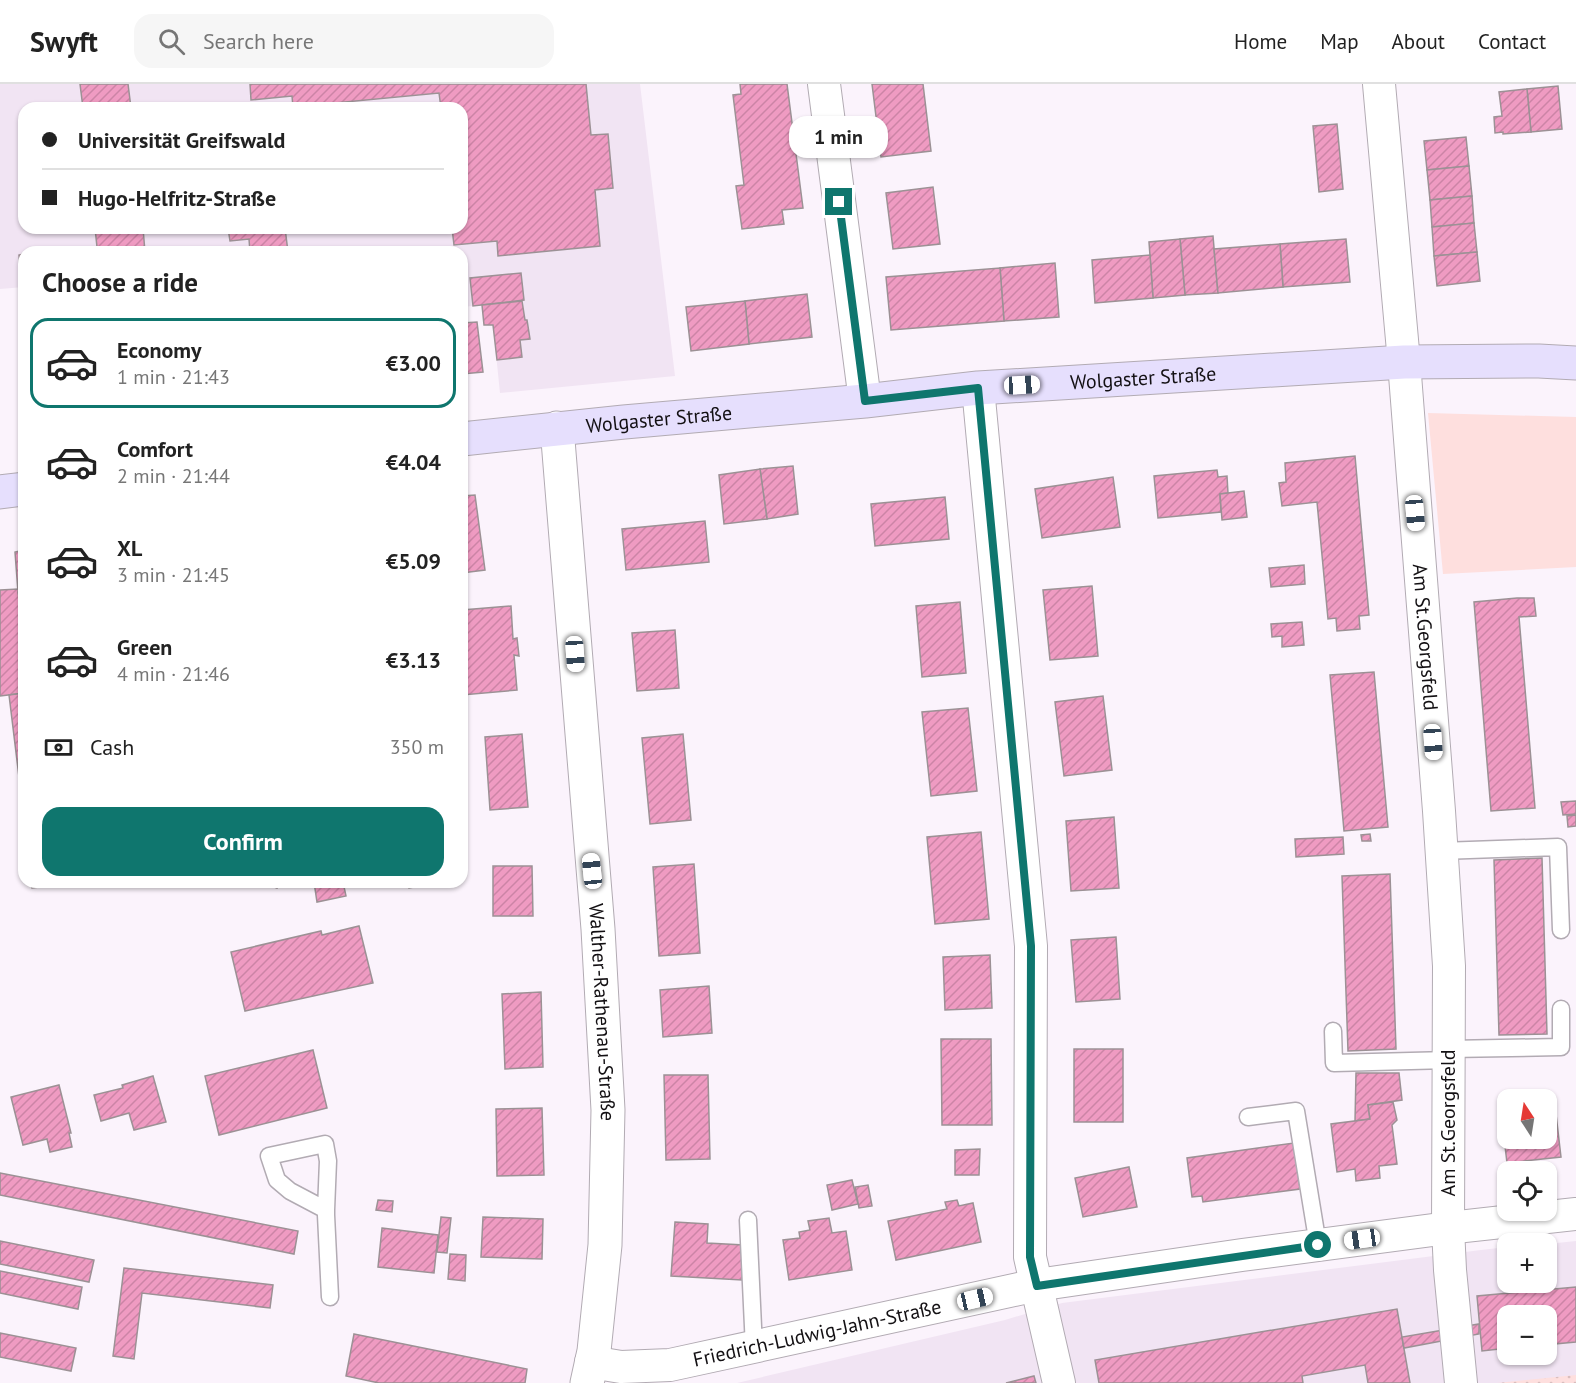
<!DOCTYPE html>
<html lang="en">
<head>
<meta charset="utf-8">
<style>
	body { margin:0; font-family:"PT Sans",sans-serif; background:#f6f6f6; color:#222; height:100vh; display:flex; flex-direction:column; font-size:22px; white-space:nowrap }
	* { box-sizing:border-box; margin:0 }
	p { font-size:20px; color:#767676 }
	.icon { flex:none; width:33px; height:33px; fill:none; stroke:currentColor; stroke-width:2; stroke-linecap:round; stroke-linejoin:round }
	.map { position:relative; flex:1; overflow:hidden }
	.panel { position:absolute; left:18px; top:162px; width:450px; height:642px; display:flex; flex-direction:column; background:#fff; border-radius:18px; box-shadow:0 2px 4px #0004 }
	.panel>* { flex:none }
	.banner { position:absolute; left:18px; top:18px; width:450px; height:132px; border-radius:18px; box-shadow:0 2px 4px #0004; display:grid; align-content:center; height:132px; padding:0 24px; background:#fff }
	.needle { width:39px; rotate:348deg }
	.tools { position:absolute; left:1497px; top:1005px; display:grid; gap:12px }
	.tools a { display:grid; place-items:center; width:60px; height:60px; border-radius:12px; background:#fff; box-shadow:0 2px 4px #0004; font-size:30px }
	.end { position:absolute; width:27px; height:27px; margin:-14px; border:8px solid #0f766e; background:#fff; box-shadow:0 0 0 3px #fff }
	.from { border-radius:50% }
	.bubble { position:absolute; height:42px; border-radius:18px; background:#fff; box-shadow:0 2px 4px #0004; font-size:20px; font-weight:700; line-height:42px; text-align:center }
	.car { position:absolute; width:18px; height:36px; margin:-18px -9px; border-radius:8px; box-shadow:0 0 4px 2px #0007; background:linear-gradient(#fff 24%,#345 0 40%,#fff 0 76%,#345 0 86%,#fff 0) }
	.banner b { display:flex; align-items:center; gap:21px; height:57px; font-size:22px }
	.banner b+b { border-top:2px solid #e0e0e0 }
	.banner i { width:15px; height:15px; background:#222 }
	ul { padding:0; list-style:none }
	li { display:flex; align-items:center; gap:18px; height:90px; margin:0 12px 9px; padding:0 12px; border:3px solid transparent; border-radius:18px }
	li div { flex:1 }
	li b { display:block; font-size:22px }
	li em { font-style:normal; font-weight:700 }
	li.current { border-color:#0f766e }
	li>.icon { width:54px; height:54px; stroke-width:1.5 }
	h2 { padding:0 24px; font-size:27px; line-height:72px }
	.pay { display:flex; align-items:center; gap:15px; height:66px; padding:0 24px; font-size:22px }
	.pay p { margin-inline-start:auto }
	.cta { display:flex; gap:12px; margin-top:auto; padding:12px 24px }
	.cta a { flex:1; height:69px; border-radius:18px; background:#0f766e; color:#fff; font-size:24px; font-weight:700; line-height:69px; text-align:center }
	header { display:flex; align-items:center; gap:36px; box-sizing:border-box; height:84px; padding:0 30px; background:#fff; border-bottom:2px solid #e0e0e0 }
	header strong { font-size:28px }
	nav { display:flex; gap:33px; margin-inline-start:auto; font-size:21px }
	.search { width:420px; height:54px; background:#f6f6f6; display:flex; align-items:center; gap:15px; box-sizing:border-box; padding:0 21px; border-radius:18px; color:#767676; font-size:22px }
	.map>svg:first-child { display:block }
</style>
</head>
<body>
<header>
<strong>Swyft</strong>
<div class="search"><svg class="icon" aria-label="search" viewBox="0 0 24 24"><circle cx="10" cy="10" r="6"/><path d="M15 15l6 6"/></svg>Search here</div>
<nav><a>Home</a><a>Map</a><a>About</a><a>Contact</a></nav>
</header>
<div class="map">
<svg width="1576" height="1299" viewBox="0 0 1576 1299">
	<defs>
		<pattern id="grass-dots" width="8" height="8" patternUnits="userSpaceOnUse" patternTransform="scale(1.5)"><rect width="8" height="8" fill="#fedfde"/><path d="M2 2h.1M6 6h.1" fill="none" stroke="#d9bebe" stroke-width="1.8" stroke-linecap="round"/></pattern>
		<pattern id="building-hatch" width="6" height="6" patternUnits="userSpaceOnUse" patternTransform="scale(1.5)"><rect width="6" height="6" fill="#ef9bc2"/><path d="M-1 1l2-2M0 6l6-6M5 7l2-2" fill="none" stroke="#cc84a6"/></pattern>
	</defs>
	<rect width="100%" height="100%" fill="#fbf3fc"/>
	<g fill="#f1e4f3" fill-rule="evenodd">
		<path d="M0,0H640L675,292L500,309L493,241H484L482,221L462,223V168H24V203L0,205ZM24,24H462V144H24Z"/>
		<path d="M1576,1157V1299H737L1005,1236L1062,1219L1481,1166L1507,1163L1508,1198H1546L1547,1160ZM1508,1232H1546V1270H1508Z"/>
	</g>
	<polygon fill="url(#grass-dots)" points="1576,1291 1576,1299 1497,1299"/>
	<polygon fill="#fedfde" points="1428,329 1576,333 1576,483 1443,490"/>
	<g fill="url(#building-hatch)" stroke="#9c9195" stroke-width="1.5">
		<polygon points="80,0 128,0 131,24 83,24"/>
		<polygon points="250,0 586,0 591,51 608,50 613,104 595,106 600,162 498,172 497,157 454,161 452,144 462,144 462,24 441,24 439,9 293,23 292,12 251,16"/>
		<polygon points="740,0 787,0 803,124 782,126 784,140 742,145 736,102 744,101 733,11 741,10"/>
		<polygon points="872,0 923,0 931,67 881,73"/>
		<polygon points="1558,2 1562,45 1531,48 1527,5"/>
		<polygon points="1527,5 1531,48 1503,50 1503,48 1495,49 1494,33 1502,32 1499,8"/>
		<polygon points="1337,40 1343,105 1319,108 1313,42"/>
		<polygon points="1466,53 1469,82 1427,86 1424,57"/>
		<polygon points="1469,82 1472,112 1430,116 1427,86"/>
		<polygon points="933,103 940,160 893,165 886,109"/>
		<polygon points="1472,112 1474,139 1432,143 1430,116"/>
		<polygon points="1474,139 1477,168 1434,172 1432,143"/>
		<polygon points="95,144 143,144 145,168 46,168 97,163"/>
		<polygon points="228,144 285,144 288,168 250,168 249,155 230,157"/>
		<polygon points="1213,152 1218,209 1185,211 1180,155"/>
		<polygon points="1180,155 1185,211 1153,214 1149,158"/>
		<polygon points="1346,155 1350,198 1283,203 1280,160"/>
		<polygon points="1280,160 1283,203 1218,209 1214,165"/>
		<polygon points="1477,168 1480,197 1437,202 1434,172"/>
		<polygon points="24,170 24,195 21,196 19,171"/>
		<polygon points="1150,171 1153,214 1095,219 1092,176"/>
		<polygon points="1055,179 1059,233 1004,237 1000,184"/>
		<polygon points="1000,184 1004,237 891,246 886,193"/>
		<polygon points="521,189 524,216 473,222 470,194"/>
		<polygon points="807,210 812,253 749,260 745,217"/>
		<polygon points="522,217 525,236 527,236 530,255 520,256 522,273 497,276 493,241 484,241 482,221"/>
		<polygon points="745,217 749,260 691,267 686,223"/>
		<polygon points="477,238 483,288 462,290 462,239"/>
		<polygon points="1355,372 1369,531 1359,532 1360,545 1337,547 1336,534 1328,535 1317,418 1282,422 1279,399 1286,398 1285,379"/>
		<polygon points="793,382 798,430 767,435 760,385"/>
		<polygon points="760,385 767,435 724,440 719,391"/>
		<polygon points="1217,386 1218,393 1227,392 1228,409 1220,410 1221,428 1158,434 1154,392"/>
		<polygon points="1113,393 1120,443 1042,454 1035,405"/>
		<polygon points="1244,407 1247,433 1222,436 1220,410"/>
		<polygon points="475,411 485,486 462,489 462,412"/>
		<polygon points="945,413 949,455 875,462 871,420"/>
		<polygon points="705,437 709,478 626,486 622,445"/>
		<polygon points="24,466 24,507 18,508 15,468"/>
		<polygon points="1304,481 1305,500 1271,503 1269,484"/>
		<polygon points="1092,502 1098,572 1050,576 1043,506"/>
		<polygon points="18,505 24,552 24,609 0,612 0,506"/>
		<polygon points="24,507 24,552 18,508"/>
		<polygon points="1517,514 1534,514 1536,532 1519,533 1535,724 1491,727 1474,518"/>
		<polygon points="960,518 966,589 922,593 916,522"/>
		<polygon points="511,522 513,555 517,554 519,572 514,571 517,606 462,611 462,526"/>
		<polygon points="1302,538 1304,561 1282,563 1282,552 1272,553 1271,540"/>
		<polygon points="675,546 679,604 637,607 632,549"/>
		<polygon points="1374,588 1388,743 1344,747 1330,591"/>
		<polygon points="24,609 24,692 19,693 9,611"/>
		<polygon points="1103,612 1112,686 1064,692 1055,618"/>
		<polygon points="968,624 977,707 931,712 922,628"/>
		<polygon points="522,650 528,723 490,726 485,653"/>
		<polygon points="683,650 691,736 650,740 642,654"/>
		<polygon points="1576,717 1576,730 1563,731 1561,718"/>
		<polygon points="1576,731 1576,742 1568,743 1567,732"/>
		<polygon points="1114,733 1119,804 1071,807 1066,737"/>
		<polygon points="981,748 989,835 935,840 927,753"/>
		<polygon points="1370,750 1371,757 1362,757 1361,751"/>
		<polygon points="1343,753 1344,770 1296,773 1295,755"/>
		<polygon points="1542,774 1547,950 1499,951 1494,776"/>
		<polygon points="694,780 700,869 659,872 653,783"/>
		<polygon points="493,782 532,782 533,832 493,832"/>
		<polygon points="1390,790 1396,965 1348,967 1342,792"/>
		<polygon points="31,798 54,798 55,801 32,804"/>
		<polygon points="260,798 279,798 277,804"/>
		<polygon points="314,798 343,798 346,812 317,818"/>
		<polygon points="408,798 431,798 431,800 409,804"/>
		<polygon points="359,842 373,899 245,927 231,868 321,847 322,851"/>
		<polygon points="1116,853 1120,915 1076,918 1071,856"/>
		<polygon points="990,871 992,924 945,926 943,873"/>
		<polygon points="709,902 712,949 663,953 660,906"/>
		<polygon points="541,908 543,983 505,985 502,910"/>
		<polygon points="941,955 991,955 992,1041 942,1041"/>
		<rect x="1074" y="965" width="49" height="73"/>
		<polygon points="313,966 327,1024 219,1051 205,992"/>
		<polygon points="1356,989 1399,989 1402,1016 1368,1021 1370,1035 1355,1037"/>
		<polygon points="664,991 708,991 710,1075 666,1076"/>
		<polygon points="153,992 166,1038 134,1046 129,1029 101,1037 94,1011 123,1004 122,1001"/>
		<polygon points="59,1001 71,1049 69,1049 72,1063 50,1068 47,1055 23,1061 11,1013"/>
		<polygon points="1393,1018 1397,1036 1392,1041 1397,1080 1379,1082 1380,1094 1356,1097 1355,1085 1337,1088 1331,1040 1370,1035 1368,1021"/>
		<polygon points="542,1024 544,1091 497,1092 496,1025"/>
		<polygon points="1556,1030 1561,1073 1507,1079 1502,1036 1508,1035 1508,1054 1546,1054 1546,1031"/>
		<polygon points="1294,1059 1300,1105 1203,1118 1202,1112 1192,1113 1187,1074"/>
		<polygon points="980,1065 979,1091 955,1091 955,1066"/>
		<polygon points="1129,1083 1137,1123 1083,1133 1075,1094"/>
		<polygon points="0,1089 298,1147 294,1170 0,1111"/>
		<polygon points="852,1096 858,1120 832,1126 827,1101"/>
		<polygon points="868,1101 872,1122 859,1124 855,1103"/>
		<polygon points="378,1116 393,1117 392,1128 376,1126"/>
		<polygon points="957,1116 959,1122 973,1119 981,1158 896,1176 888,1137 947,1125 945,1118"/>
		<polygon points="441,1133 451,1134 447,1169 437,1168"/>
		<polygon points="483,1133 543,1135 542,1175 481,1173"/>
		<polygon points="829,1134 832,1149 846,1147 852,1186 789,1196 783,1156 800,1154 799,1148 810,1146 808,1137"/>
		<polygon points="675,1138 708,1140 707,1159 744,1161 742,1196 671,1192"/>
		<polygon points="382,1144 438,1151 434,1189 378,1183"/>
		<polygon points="0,1157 94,1176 89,1198 0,1180"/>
		<polygon points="450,1170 466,1171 465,1197 448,1195"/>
		<polygon points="124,1184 273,1201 270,1224 142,1209 134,1275 113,1272"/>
		<polygon points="0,1187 82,1203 78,1225 0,1209"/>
		<polygon points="1576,1203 1576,1258 1555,1260 1556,1268 1546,1269 1546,1232 1508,1232 1508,1264 1482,1267 1477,1212"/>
		<polygon points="1397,1225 1410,1299 1368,1299 1365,1281 1302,1292 1303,1299 1099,1299 1095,1276"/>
		<polygon points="1479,1240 1479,1250 1404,1264 1402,1253"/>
		<polygon points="0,1249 76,1264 71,1287 0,1273"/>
		<polygon points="354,1250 527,1285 525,1299 379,1299 346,1292"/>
		<polygon points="1034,1292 1036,1299 1006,1299"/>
	</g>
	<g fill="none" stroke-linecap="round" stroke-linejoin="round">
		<defs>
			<g id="service">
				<polyline points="1441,767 1558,763 1561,846"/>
				<polyline points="1333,947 1334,979 1449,976"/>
				<polyline points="1449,965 1561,963 1561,925"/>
				<polyline points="1248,1033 1296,1027 1318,1161"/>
				<polyline points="326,1126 290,1107 277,1096 269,1072 325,1060 328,1077 326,1126 326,1131 330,1213"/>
				<polyline points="748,1136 754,1264"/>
			</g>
			<g id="minor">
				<polyline points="824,0 865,317"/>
				<path id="s1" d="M1379,0L1404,278L1439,727L1449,882L1448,1144L1450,1186L1461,1299"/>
				<polyline points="978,304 1031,862 1030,1173 1059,1299"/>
				<path id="s2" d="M591,1278L621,1283L670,1281L1037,1201L1242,1171L1448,1144L1576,1130"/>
			</g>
			<g id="tertiary">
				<path id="s3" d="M557,344L598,845L608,1026L605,1161L594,1267L587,1299"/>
			</g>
			<g id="secondary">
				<path id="s4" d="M462,355L624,338L865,317L978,304L1404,278L1539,277L1576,279"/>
				<polyline points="0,408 24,405"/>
			</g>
		</defs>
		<use href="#service" stroke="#b2abb3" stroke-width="19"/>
		<use href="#minor" stroke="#b2abb3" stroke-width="34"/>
		<use href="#tertiary" stroke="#b2abb3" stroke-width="35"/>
		<use href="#secondary" stroke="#b2abb3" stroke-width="35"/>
		<use href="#service" stroke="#fff" stroke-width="16"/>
		<use href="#minor" stroke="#fff" stroke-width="32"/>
		<use href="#tertiary" stroke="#fff" stroke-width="33"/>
		<use href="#secondary" stroke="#e6dffd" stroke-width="33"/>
	</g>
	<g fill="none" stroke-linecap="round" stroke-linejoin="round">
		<polyline stroke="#0f766e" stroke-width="8" points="839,118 865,317 978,304 1031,862 1030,1173 1037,1202 1318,1161"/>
	</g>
	<g text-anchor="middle" stroke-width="4.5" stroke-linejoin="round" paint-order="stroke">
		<g font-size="20" fill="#131013" stroke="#fff">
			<text dy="7" stroke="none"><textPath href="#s4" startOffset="684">Wolgaster Straße</textPath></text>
			<text dy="7" stroke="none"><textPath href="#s4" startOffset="198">Wolgaster Straße</textPath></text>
			<text dy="7" stroke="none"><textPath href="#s1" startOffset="555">Am St.Georgsfeld</textPath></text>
			<text dy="7" stroke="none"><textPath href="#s3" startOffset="586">Walther-Rathenau-Straße</textPath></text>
			<text transform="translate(1448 1039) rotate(-90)" y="7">Am St.Georgsfeld</text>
			<text dy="7" stroke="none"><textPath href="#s2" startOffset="230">Friedrich-Ludwig-Jahn-Straße</textPath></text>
		</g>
	</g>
</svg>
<div class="tools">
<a><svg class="needle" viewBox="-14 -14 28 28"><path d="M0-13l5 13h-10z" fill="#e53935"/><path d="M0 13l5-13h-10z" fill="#767676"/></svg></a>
<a><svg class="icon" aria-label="locate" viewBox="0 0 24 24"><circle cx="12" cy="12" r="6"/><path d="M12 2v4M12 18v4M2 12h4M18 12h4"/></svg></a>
<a>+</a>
<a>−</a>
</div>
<i class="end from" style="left:1318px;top:1161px"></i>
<i class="end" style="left:839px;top:118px"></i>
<div class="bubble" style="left:789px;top:32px;width:99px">1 min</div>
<i class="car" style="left:1022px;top:301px;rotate:87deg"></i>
<i class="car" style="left:1415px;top:429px;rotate:175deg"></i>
<i class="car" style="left:575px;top:570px;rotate:176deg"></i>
<i class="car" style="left:1433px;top:658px;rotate:176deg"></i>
<i class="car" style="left:592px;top:787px;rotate:354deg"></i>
<i class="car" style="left:1362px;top:1155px;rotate:262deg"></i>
<i class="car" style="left:975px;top:1215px;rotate:77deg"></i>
<div class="banner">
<b><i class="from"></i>Universität Greifswald</b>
<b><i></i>Hugo-Helfritz-Straße</b>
</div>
<section class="panel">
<h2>Choose a ride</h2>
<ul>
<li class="current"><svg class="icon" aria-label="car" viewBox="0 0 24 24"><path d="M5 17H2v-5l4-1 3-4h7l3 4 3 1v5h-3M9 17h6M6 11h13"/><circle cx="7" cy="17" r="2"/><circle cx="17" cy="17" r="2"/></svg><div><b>Economy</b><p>1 min · 21:43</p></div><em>€3.00</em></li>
<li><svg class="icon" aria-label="car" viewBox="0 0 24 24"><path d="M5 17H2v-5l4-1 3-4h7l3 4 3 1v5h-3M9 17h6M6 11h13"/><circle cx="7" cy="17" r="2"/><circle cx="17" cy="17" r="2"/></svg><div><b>Comfort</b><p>2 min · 21:44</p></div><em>€4.04</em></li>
<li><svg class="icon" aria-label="car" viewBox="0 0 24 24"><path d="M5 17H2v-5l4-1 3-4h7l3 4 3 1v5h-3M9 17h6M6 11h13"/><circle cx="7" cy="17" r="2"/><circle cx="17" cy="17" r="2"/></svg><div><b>XL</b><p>3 min · 21:45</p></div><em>€5.09</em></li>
<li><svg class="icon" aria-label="car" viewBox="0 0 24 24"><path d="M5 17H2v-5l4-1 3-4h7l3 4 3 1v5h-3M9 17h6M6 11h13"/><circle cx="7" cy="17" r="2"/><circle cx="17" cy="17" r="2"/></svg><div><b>Green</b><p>4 min · 21:46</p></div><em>€3.13</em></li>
</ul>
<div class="pay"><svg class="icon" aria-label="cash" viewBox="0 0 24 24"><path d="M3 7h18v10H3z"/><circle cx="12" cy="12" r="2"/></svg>Cash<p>350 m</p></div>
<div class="cta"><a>Confirm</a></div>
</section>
</div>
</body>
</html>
